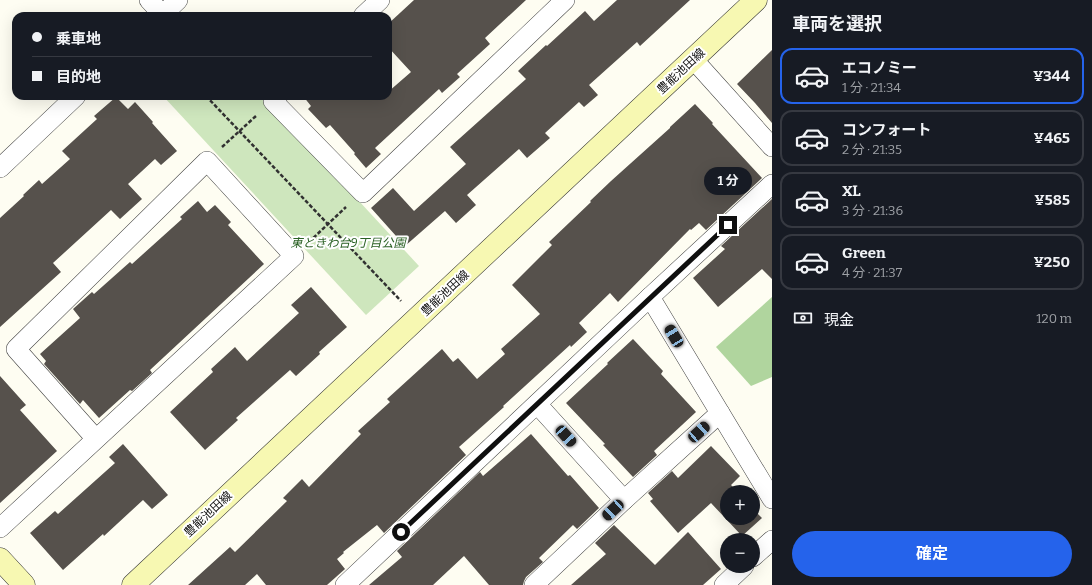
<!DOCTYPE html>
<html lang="ja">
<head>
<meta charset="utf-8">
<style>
	body { margin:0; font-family:Bitter,"Noto Sans JP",serif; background:#242831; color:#f1f3f6; height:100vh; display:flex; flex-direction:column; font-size:15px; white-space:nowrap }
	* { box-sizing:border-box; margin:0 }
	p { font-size:13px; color:#9ea1a6 }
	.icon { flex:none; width:22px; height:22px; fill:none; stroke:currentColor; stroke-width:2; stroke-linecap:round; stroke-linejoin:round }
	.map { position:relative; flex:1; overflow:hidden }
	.drawer { display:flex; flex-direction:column; background:#171b24; width:320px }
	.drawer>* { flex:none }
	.top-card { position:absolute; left:12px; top:12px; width:380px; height:88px; border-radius:12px; box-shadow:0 4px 16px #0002; display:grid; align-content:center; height:88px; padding:0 20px; background:#171b24 }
	.buttons { position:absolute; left:720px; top:485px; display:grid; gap:8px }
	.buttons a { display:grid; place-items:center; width:40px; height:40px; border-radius:50%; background:#171b24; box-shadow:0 4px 16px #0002; font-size:20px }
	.end { position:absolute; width:18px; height:18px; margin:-9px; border:5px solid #0f0f0f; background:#fff; box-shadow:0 0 0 2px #fff }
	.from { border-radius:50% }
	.bubble { position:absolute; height:28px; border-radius:14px; background:#171b24; box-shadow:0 4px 16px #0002; font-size:13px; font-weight:700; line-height:28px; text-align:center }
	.car { position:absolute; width:12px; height:24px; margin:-12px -6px; border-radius:5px; box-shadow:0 0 3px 1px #0007; background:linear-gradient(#222 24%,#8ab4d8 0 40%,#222 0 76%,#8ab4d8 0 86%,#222 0) }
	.top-card b { display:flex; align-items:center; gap:14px; height:38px; font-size:15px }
	.top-card b+b { border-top:1px solid #363941 }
	.top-card i { width:10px; height:10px; background:#f1f3f6 }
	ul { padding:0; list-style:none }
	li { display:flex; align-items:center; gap:12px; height:56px; margin:0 8px 6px; padding:0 12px; border:2px solid #363941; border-radius:12px }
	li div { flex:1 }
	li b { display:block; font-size:15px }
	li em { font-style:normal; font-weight:700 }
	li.on { border-color:#2563eb }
	li>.icon { width:36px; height:36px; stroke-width:1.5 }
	h2 { padding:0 20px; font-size:18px; line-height:48px }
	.pay { display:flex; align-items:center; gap:10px; height:44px; padding:0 20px; font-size:15px }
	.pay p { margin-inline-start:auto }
	.button { display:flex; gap:8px; margin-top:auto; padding:8px 20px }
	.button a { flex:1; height:46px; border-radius:24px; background:#2563eb; color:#fff; font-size:16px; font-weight:700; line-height:46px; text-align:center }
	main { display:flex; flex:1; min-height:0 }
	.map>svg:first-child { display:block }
</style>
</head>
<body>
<main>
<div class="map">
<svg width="772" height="585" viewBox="0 0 772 585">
	<rect width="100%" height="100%" fill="#fefdf2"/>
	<polygon fill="#cee6bd" points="163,96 262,96 419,266 366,315"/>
	<polygon fill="#b0d59e" points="772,297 772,377 751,386 716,347"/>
	<g fill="#56514c">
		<polygon points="414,0 526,0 485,38 490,44 457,74 460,77 442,93 439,89 375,148 381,154 366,168 354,154 355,153 330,125 326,128 308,109 311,106 303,96 388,96 388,92 411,72 388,47 388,24"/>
		<polygon points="617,0 690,0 640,46 637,42 589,85 598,95 584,107 579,102 545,133 550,138 527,158 519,149 467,195 476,205 456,223 445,211 405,246 371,208 393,188 414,211 466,164 450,147 526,79 518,71 546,45 547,46 585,11 594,21"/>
		<polygon points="772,50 772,123 755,103 737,84"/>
		<polygon points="116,97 128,109 135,102 153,122 152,123 177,151 161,165 155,159 128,184 142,199 120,219 111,210 53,263 61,272 0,327 0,218 24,196 23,195 39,180 42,184 70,159 62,151 97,119 94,116"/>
		<polygon points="695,104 713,123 712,124 762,178 706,230 699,223 691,230 690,229 618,302 610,293 579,323 587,332 571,347 570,345 503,406 504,407 459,447 466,455 384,533 377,525 343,552 344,553 337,559 345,569 327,585 266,585 257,574 245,585 188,585 230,547 235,552 287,501 283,498 302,479 309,487 361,434 358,431 390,402 387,399 442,349 453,362 458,358 477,379 505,354 501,349 540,314 512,285 552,245 549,242 591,202 590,201 611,181 670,128 670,127"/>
		<polygon points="772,199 772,279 762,269 718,307 693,278 725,249 721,246"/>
		<polygon points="198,201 207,212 215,205 231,222 228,225 264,264 150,370 152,373 132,391 130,390 99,418 83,400 80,404 44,364 46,361 40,354 80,318 73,309 92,292 94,294 130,262 132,264 182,219 180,217"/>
		<polygon points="311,287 347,327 319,352 320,354 296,376 290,370 236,418 238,420 205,450 170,412 213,372 211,369 235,347 247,361 299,313 291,305"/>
		<polygon points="633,339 663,371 661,374 696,412 654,451 657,455 633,477 603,445 605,444 566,403 608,364 607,363"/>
		<polygon points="0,376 26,405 20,410 57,451 0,503"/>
		<polygon points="531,434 568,476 570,475 599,508 577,529 573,525 539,558 543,562 526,577 524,581 523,585 489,585 464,556 433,585 369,585 402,557 397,551 480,472 483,476"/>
		<polygon points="123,444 168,495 152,509 143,500 104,536 103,534 63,570 30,533 55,511 58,514 115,463 109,457"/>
		<polygon points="711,446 740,476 731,485 738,492 727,492 727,518 753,518 753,509 762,518 742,536 711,503 678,533 650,501 653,499 648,493 672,471 678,478"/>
		<polygon points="614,525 655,565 688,532 721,569 703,585 571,585 606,554 595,543"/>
	</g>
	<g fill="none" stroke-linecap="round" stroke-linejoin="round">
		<defs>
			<g id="street">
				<polyline points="149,0 163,15"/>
				<polyline points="161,16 178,0"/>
				<polyline points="363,16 380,0"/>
				<polyline points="693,59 772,147"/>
				<polyline points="278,96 273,101 363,193 565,0"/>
				<polyline points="0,168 76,96"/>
				<polyline points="650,297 772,499"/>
				<polyline points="537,404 624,500"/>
				<polyline points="0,528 294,256 207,161 16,349 96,439"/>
				<polyline points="753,557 772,540"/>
				<polyline points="345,585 650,297 772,184"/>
				<polyline points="534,585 624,500 720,413"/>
				<polyline points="724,585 744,566"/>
			</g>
			<g id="secondary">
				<polyline points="0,559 24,585"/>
				<polyline points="133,585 756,0"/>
			</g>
		</defs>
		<use href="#street" stroke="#424242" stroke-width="20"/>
		<use href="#secondary" stroke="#313131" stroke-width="23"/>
		<g stroke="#313131" stroke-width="2.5" stroke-dasharray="4 2" stroke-linecap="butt">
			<polyline points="206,96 401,301"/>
			<polyline points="222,147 257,115"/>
			<polyline points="309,242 346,207"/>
		</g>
		<use href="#street" stroke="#fff" stroke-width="19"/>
		<use href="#secondary" stroke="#f7f8b2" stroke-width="22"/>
	</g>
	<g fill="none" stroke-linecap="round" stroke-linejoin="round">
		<polyline stroke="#0f0f0f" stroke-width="5" points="401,532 728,225"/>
	</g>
	<g text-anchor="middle" stroke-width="4" stroke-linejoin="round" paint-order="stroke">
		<g font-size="12" fill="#0f0f0f" stroke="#fff">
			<text transform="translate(681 71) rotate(-43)" y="4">豊能池田線</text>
			<text transform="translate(445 293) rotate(-43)" y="4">豊能池田線</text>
			<text transform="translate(208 514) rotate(-43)" y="4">豊能池田線</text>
		</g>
		<g font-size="12" font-style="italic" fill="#2a6124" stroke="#fff">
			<text x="348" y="247">東ときわ台9丁目公園</text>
		</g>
	</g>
</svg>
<div class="buttons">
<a>+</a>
<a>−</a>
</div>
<i class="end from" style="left:401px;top:532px"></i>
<i class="end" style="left:728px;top:225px"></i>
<div class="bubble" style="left:704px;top:167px;width:48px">1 分</div>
<i class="car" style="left:674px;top:336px;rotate:329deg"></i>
<i class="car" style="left:699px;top:432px;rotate:48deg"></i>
<i class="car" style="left:566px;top:436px;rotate:138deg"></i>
<i class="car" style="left:613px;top:510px;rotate:227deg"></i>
<div class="top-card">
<b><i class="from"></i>乗車地</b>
<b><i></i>目的地</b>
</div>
</div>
<section class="drawer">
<h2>車両を選択</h2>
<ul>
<li class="on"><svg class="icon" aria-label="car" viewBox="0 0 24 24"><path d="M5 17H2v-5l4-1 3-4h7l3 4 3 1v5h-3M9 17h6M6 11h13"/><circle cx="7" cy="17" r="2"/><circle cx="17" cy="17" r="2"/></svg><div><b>エコノミー</b><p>1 分 · 21:34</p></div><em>¥344</em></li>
<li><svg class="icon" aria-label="car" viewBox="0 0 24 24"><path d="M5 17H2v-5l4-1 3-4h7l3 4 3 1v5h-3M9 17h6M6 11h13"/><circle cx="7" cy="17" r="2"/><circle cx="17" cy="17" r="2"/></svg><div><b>コンフォート</b><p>2 分 · 21:35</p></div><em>¥465</em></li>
<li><svg class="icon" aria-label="car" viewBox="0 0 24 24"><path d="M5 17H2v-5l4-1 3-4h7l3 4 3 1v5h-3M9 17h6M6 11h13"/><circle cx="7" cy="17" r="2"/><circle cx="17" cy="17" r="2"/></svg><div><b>XL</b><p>3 分 · 21:36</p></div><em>¥585</em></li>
<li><svg class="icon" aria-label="car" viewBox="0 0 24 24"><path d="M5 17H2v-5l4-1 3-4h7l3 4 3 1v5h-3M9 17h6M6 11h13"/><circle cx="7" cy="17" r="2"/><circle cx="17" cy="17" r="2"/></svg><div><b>Green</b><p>4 分 · 21:37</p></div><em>¥250</em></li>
</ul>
<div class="pay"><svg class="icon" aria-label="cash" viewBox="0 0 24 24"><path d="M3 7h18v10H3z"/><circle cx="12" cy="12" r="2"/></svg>現金<p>120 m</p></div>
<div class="button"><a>確定</a></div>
</section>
</main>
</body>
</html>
